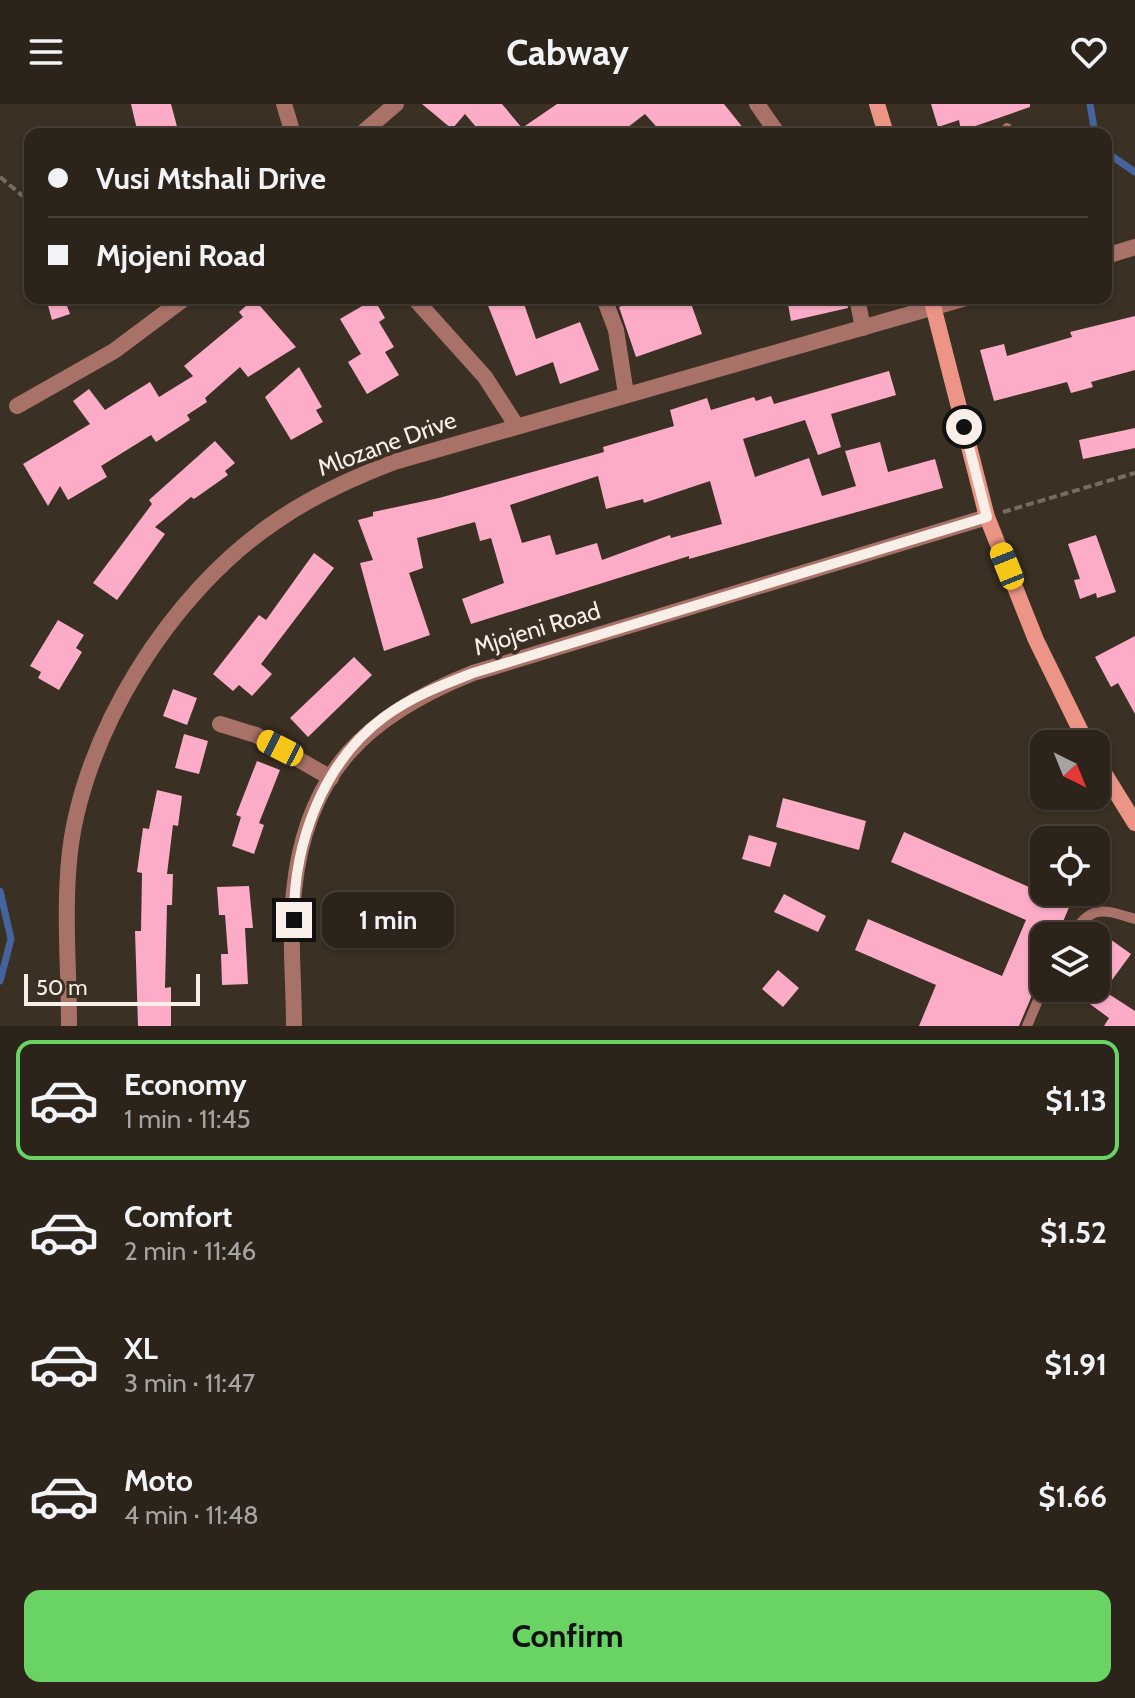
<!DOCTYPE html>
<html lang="en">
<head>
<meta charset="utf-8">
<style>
	body { margin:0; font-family:Cabin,sans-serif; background:#383027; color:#f1f3f6; height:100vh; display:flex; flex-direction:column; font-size:30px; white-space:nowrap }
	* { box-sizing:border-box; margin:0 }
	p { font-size:26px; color:#a6a4a2 }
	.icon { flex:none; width:44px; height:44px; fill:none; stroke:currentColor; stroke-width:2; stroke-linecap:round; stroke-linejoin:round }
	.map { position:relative; height:922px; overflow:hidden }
	.details { display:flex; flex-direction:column; background:#2c241a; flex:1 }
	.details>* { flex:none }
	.top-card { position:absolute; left:24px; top:24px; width:1088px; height:176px; border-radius:16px; box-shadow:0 2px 6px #0004,0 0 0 2px #484139; display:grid; align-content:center; height:176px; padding:0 24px; background:#2c241a }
	.needle { width:52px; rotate:137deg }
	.buttons { position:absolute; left:1030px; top:626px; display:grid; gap:16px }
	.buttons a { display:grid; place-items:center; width:80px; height:80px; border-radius:16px; background:#2c241a; box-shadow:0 2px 6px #0004,0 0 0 2px #484139; font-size:40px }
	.scale { position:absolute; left:24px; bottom:20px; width:176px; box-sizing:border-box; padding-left:8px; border:4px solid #f8f0e8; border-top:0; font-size:22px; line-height:28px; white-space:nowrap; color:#f8f0e8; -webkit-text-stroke:6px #3a3023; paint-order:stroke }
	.end { position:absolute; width:36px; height:36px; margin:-18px; border:10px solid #f8f0e8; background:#111; box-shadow:0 0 0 4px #111 }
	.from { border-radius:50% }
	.bubble { position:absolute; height:56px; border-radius:16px; background:#2c241a; box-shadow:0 2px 6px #0004,0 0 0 2px #484139; font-size:26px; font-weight:700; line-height:56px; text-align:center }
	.car { position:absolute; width:24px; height:48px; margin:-24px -12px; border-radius:10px; box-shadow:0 0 6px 2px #0007; background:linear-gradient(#f5c518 24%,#345 0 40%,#f5c518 0 76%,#345 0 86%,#f5c518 0) }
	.top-card b { display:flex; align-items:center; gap:28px; height:76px; font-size:30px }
	.top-card b+b { border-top:2px solid #484139 }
	.top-card i { width:20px; height:20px; background:#f1f3f6 }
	ul { padding:14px 0 0; list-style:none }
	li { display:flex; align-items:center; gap:24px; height:120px; margin:0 16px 12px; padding:0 8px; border:4px solid transparent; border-radius:16px }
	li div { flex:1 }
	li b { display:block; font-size:30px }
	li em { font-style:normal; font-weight:700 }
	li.on { border-color:#69d464 }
	li>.icon { width:72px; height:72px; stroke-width:1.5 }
	.primary-button { display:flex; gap:16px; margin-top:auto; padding:16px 24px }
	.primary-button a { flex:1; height:92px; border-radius:16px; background:#69d464; color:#111; font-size:32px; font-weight:700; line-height:92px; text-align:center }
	header { display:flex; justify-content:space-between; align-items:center; height:104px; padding:0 24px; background:#2c241a; font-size:36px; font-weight:700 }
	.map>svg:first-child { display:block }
</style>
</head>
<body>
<header><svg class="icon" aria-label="menu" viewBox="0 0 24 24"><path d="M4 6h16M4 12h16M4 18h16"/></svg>Cabway<svg class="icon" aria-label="heart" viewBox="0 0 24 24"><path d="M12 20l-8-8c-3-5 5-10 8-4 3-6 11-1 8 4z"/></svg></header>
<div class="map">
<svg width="1135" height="922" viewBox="0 0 1135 922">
	<rect width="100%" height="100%" fill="#3a3023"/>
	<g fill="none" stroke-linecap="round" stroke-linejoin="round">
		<g stroke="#45649e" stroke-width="7">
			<polyline points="1090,0 1095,30"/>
			<polyline points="1106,48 1135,68"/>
			<polyline points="0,787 11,835 0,877"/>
		</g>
	</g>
	<g fill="#fdacc8" fill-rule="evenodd">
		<polygon points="131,0 171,0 179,30 138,30"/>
		<polygon points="422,0 502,0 522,24 557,0 724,0 748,30 663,30 645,10 619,30 482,30 465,10 452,25"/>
		<polygon points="931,0 1030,0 1030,3 961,27 959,16 938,23"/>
		<polygon points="46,194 64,194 70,210 52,216"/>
		<polygon points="485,194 522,194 536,235 580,218 599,266 560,280 553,258 516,272"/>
		<polygon points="641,194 689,194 702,230 636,253 619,203"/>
		<polygon points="787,194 846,194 848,204 791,217"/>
		<polygon points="254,195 296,243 248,273 240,263 205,294 207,298 187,311 190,316 156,338 151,331 101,362 107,373 68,396 60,382 48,402 23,360 90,320 73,297 89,285 105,306 150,278 159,293 193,272 184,262 243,213 239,208"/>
		<polygon points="374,195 385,214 379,218 394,243 385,248 399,271 367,290 348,258 361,250 340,215"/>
		<polygon points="1135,212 1135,266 1091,278 1093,283 1071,289 1067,278 994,297 980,246 1004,240 1007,252 1072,233 1070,228"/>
		<polygon points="299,263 322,303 316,306 323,318 291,336 265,293"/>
		<path d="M889,267L896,291L831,310L841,343L818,351L805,316L743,335L755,373L809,354L822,392L856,382L845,347L880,338L888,368L935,355L943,384L689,455V452L471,520L462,495L504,479L491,434L480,437L475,418L417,434L423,464L409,469L430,531L384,547L360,459L373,456L358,416L373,412V408L439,394L604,348L603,343L674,322L670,306L707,294L711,306L754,293L756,297L771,292L774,300ZM598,372L606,405L643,395L644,399L710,377L722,420L671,434L670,431L602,456L597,439L556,451L550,431L522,439L510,401Z"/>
		<polygon points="1135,324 1135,344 1083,355 1079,336"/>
		<polygon points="215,337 235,359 225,367 228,371 194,395 191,393 155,423 165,430 117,496 93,479 152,400 149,396"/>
		<polygon points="1096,431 1116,488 1097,494 1096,489 1080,495 1074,476 1080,475 1068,440"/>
		<polygon points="314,449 334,464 261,560 272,570 252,592 239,581 233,587 213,570 259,511 266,516"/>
		<polygon points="58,516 84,531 76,544 82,548 59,586 38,574 41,568 30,562"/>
		<polygon points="1135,532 1135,610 1118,579 1111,583 1095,553"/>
		<polygon points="354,553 372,571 308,633 290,614"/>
		<polygon points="173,585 197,594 187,621 163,612"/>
		<polygon points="184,630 208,637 199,670 175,664"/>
		<polygon points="257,657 280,666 259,719 264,721 254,750 232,742 241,713 236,711"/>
		<polygon points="157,686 182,692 178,722 173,721 167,770 173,770 172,801 167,801 165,884 171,883 171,922 138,922 135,827 141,827 142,769 137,768 143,724 149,725"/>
		<polygon points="783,694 866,717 859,746 776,723"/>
		<polygon points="904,728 1070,801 1057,832 1044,832 1044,863 1019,922 919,922 936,881 855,846 868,815 1002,872 1026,816 891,758"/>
		<polygon points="749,731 777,739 770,763 742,755"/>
		<polygon points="249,782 253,824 245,824 248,880 222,881 221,850 228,850 225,811 219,811 217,783"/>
		<polygon points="784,790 826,812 818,828 774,808"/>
		<polygon points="1096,825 1131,850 1104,887 1135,907 1135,922 1104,922 1109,914 1068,884 1096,884"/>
		<polygon points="778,866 799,884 783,903 762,885"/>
	</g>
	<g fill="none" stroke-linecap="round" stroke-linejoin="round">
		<g stroke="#766d61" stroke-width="4" stroke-dasharray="8 4" stroke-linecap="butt">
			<polyline points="0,73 30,98"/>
			<polyline points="1003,408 1135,369"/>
		</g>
		<g stroke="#a97269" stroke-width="10">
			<polyline points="1007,24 1009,30"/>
			<path d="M1071,832C1092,800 1102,805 1135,815"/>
			<polyline points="1027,922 1044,882"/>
		</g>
		<g stroke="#a97269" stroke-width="16">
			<polyline points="284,0 293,30"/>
			<polyline points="757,0 778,30"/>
			<polyline points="361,30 396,0"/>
			<polyline points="1106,152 1135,143"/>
			<polyline points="414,194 485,273 516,321"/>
			<polyline points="604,194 616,226 626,290"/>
			<polyline points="857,194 863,224"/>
			<polyline points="17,302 114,247 185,194"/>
			<polyline points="220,620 256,631 331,674"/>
			<path d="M69,922C69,868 64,811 69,757C80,632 171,488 275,418C312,392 352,374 394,358L966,194"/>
			<path d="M294,922C294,878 289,831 294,787C306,668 367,611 473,569L987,413"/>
		</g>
		<g stroke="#ec9587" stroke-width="16">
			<polyline points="877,0 886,30"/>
			<polyline points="931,194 987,413 1036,536 1087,640"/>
			<polyline points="1096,656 1135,719"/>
		</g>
	</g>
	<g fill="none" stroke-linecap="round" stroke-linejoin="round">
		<path stroke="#f8f0e8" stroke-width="10" d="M294,816C293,741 322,659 384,613C411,593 442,581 473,569L987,413L964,323"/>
	</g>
	<g text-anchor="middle" stroke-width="8" stroke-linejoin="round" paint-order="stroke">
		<g font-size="24" fill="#f8f0e8" stroke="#3a3023">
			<text transform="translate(387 340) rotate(-20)" y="8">Mlozane Drive</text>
			<text transform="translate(537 525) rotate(-17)" y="8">Mjojeni Road</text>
		</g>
	</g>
</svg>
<div class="buttons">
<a><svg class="needle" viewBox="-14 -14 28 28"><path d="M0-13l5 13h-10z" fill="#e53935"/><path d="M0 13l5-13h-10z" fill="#a6a4a2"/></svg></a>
<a><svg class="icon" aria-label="locate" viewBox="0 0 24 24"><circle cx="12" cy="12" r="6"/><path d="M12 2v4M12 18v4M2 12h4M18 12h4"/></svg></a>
<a><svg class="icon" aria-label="layers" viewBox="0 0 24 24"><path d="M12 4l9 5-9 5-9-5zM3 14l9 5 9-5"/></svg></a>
</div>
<div class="scale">50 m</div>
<i class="end from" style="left:964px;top:323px"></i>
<i class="end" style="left:294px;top:816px"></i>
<div class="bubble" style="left:322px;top:788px;width:132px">1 min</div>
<i class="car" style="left:1007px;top:462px;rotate:338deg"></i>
<i class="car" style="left:280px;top:644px;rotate:297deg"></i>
<div class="top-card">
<b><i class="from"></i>Vusi Mtshali Drive</b>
<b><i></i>Mjojeni Road</b>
</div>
</div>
<section class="details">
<ul>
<li class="on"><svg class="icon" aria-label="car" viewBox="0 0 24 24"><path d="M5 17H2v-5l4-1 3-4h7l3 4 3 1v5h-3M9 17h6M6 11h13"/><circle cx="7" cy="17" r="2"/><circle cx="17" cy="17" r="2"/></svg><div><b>Economy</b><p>1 min · 11:45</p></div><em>$1.13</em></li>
<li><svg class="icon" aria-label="car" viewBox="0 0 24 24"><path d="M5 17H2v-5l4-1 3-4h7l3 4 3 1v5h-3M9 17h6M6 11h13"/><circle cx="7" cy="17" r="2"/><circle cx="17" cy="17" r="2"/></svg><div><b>Comfort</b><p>2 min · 11:46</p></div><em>$1.52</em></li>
<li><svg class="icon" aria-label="car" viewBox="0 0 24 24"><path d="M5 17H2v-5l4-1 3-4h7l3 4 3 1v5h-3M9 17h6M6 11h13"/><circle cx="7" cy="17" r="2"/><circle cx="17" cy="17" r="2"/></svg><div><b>XL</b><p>3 min · 11:47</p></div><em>$1.91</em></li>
<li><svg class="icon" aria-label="car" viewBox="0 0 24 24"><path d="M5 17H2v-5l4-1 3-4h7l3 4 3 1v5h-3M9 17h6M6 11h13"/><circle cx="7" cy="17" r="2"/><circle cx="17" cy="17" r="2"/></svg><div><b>Moto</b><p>4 min · 11:48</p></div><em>$1.66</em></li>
</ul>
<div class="primary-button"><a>Confirm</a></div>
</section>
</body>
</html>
